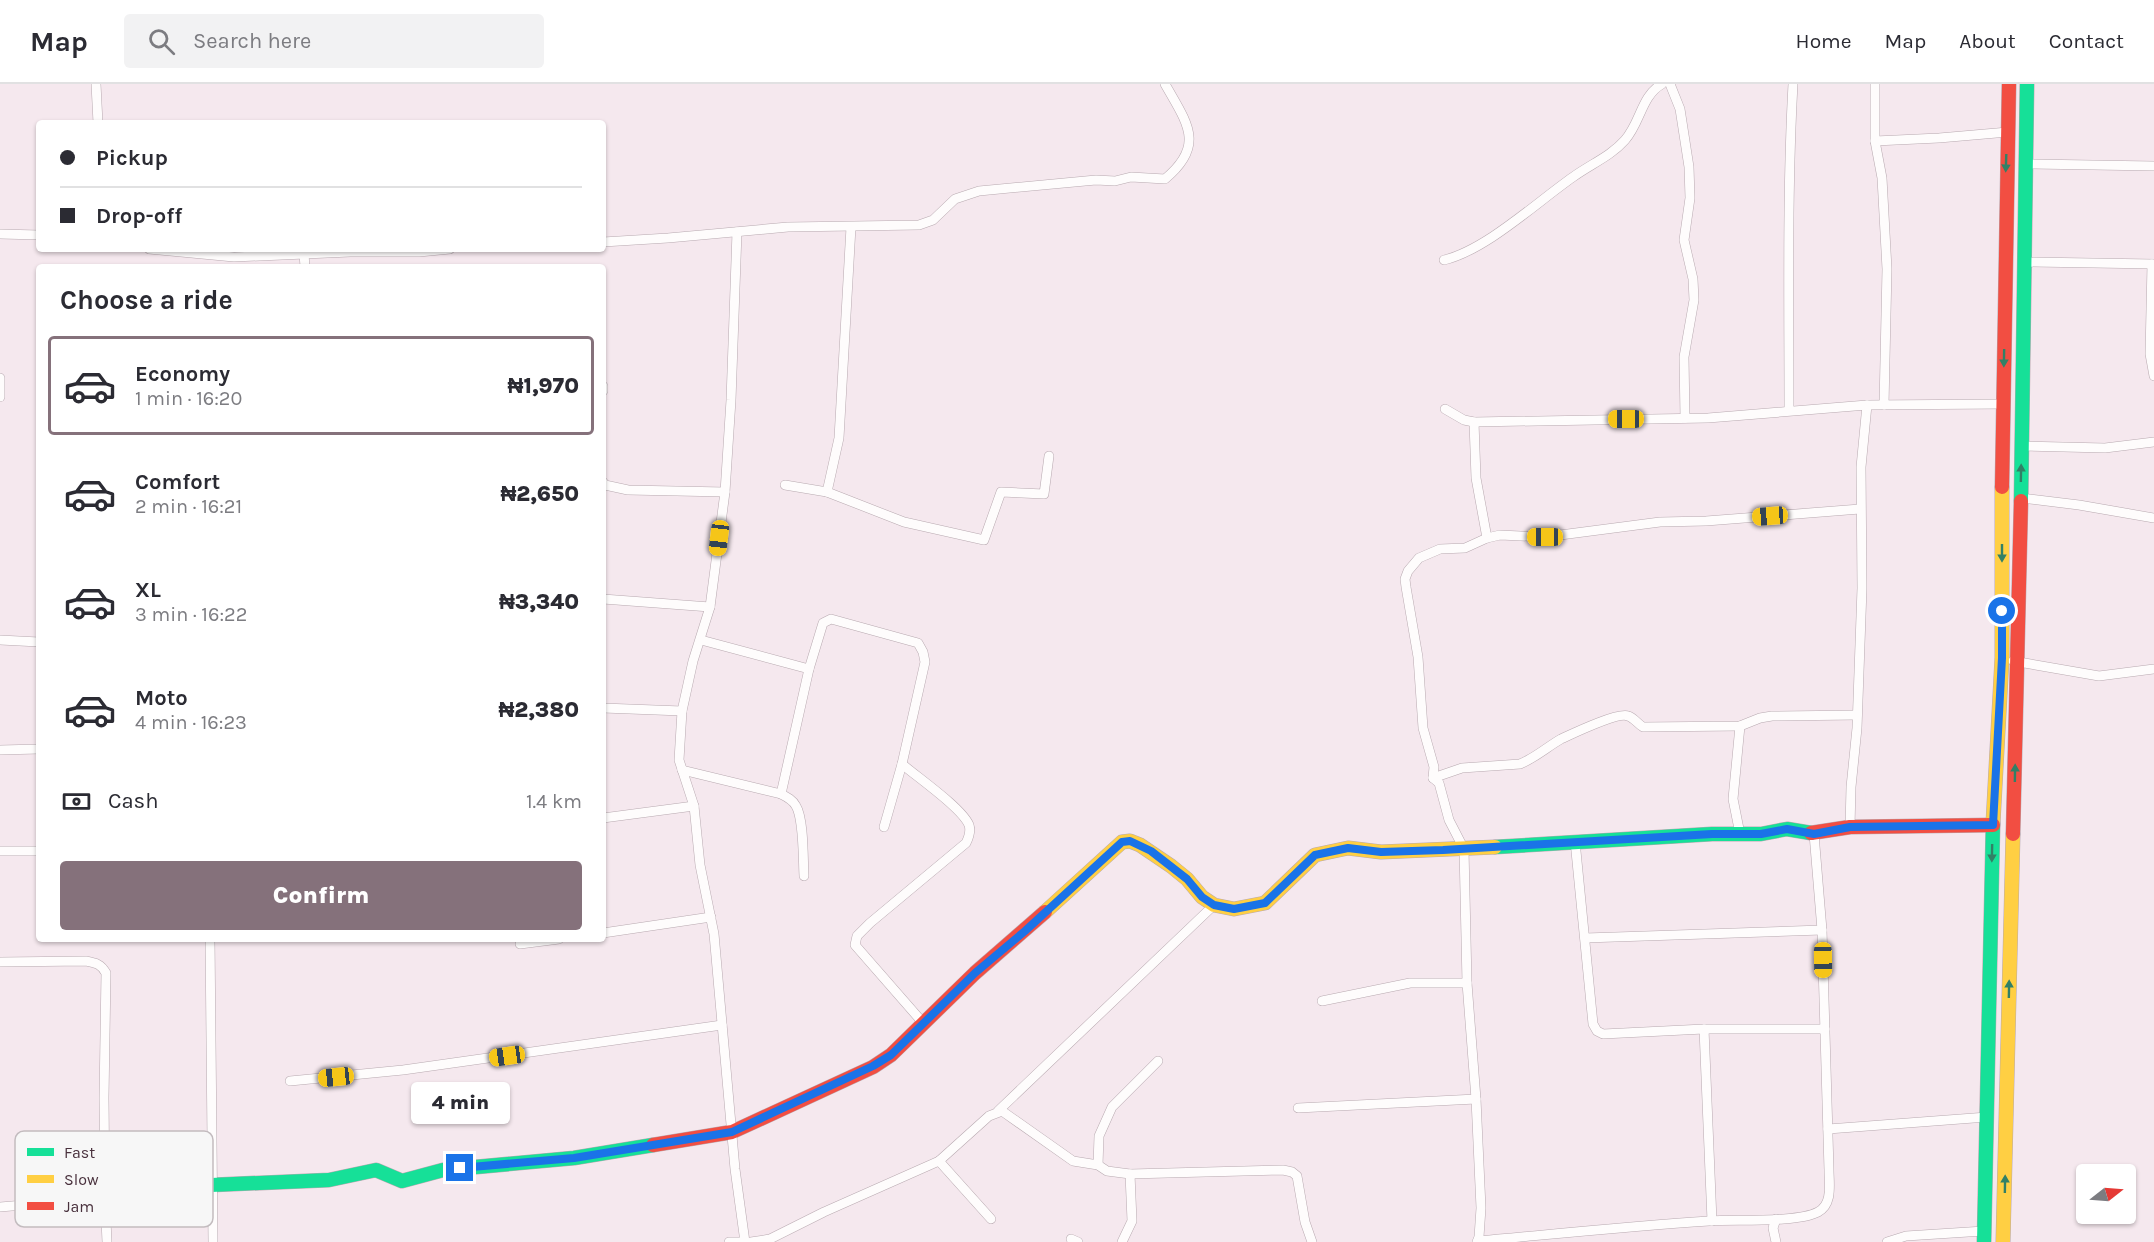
<!DOCTYPE html>
<html lang="en">
<head>
<meta charset="utf-8">
<style>
	body { margin:0; font-family:Karla,sans-serif; background:#f2f2f3; color:#2b2b33; height:100vh; display:flex; flex-direction:column; font-size:22px; white-space:nowrap }
	* { box-sizing:border-box; margin:0 }
	p { font-size:20px; color:#7c7c81 }
	.icon { flex:none; width:33px; height:33px; fill:none; stroke:currentColor; stroke-width:2; stroke-linecap:round; stroke-linejoin:round }
	.map { position:relative; flex:1; overflow:hidden }
	.drawer { position:absolute; left:36px; top:180px; width:570px; height:678px; display:flex; flex-direction:column; background:#fff; border-radius:6px; box-shadow:0 2px 4px #0004 }
	.drawer>* { flex:none }
	.banner { position:absolute; left:36px; top:36px; width:570px; height:132px; border-radius:6px; box-shadow:0 2px 4px #0004; display:grid; align-content:center; height:132px; padding:0 24px; background:#fff }
	.needle { width:39px; rotate:73deg }
	.tools { position:absolute; left:2076px; top:1080px; display:grid; gap:12px }
	.tools a { display:grid; place-items:center; width:60px; height:60px; border-radius:6px; background:#fff; box-shadow:0 2px 4px #0004; font-size:30px }
	.end { position:absolute; width:27px; height:27px; margin:-14px; border:8px solid #1a73e8; background:#fff; box-shadow:0 0 0 3px #fff }
	.from { border-radius:50% }
	.bubble { position:absolute; height:42px; border-radius:6px; background:#fff; box-shadow:0 2px 4px #0004; font-size:20px; font-weight:800; line-height:42px; text-align:center }
	.car { position:absolute; width:18px; height:36px; margin:-18px -9px; border-radius:8px; box-shadow:0 0 4px 2px #0007; background:linear-gradient(#f5c518 24%,#345 0 40%,#f5c518 0 76%,#345 0 86%,#f5c518 0) }
	.banner b { display:flex; align-items:center; gap:21px; height:57px; font-size:22px }
	.banner b+b { border-top:2px solid #e1e1e2 }
	.banner i { width:15px; height:15px; background:#2b2b33 }
	ul { padding:0; list-style:none }
	li { display:flex; align-items:center; gap:18px; height:99px; margin:0 12px 9px; padding:0 12px; border:3px solid transparent; border-radius:6px }
	li div { flex:1 }
	li b { display:block; font-size:22px }
	li em { font-style:normal; font-weight:800 }
	li.on { border-color:#85717b }
	li>.icon { width:54px; height:54px; stroke-width:1.5 }
	h2 { padding:0 24px; font-size:27px; line-height:72px }
	.pay { display:flex; align-items:center; gap:15px; height:66px; padding:0 24px; font-size:22px }
	.pay p { margin-inline-start:auto }
	.button { display:flex; gap:12px; margin-top:auto; padding:12px 24px }
	.button a { flex:1; height:69px; border-radius:6px; background:#85717b; color:#fff; font-size:24px; font-weight:800; line-height:69px; text-align:center }
	header { display:flex; align-items:center; gap:36px; box-sizing:border-box; height:84px; padding:0 30px; background:#fff; border-bottom:2px solid #e1e1e2 }
	header strong { font-size:28px }
	nav { display:flex; gap:33px; margin-inline-start:auto; font-size:21px }
	.search { width:420px; height:54px; background:#f2f2f3; display:flex; align-items:center; gap:15px; box-sizing:border-box; padding:0 21px; border-radius:6px; color:#7c7c81; font-size:22px }
	.map>svg:first-child { display:block }
</style>
</head>
<body>
<header>
<strong>Map</strong>
<div class="search"><svg class="icon" aria-label="search" viewBox="0 0 24 24"><circle cx="10" cy="10" r="6"/><path d="M15 15l6 6"/></svg>Search here</div>
<nav><a>Home</a><a>Map</a><a>About</a><a>Contact</a></nav>
</header>
<div class="map">
<svg width="2154" height="1158" viewBox="0 0 2154 1158">
	<rect width="100%" height="100%" fill="#f5e8ee"/>
	<g fill="none" stroke-linecap="round" stroke-linejoin="round">
		<defs>
			<g id="street">
				<polyline points="96,0 98,39"/>
				<polyline points="1670,0 1680,25 1689,83 1690,114 1684,156 1693,195 1694,216 1684,273 1685,334"/>
				<polyline points="1875,0 1875,57 1882,94 1887,185 1884,321"/>
				<polyline points="1875,57 1939,54 2008,48"/>
				<polyline points="2027,80 2154,82"/>
				<polyline points="737,148 731,316 725,408 710,523 693,577 682,627 679,676 694,722 700,781 714,850 735,1085 745,1158"/>
				<polyline points="0,150 39,151"/>
				<path d="M603,158L668,154L788,143L919,141L933,136L955,115L979,107L1096,96L1115,97L1131,93L1165,95C1206,61 1187,39 1165,0"/>
				<polyline points="149,165 234,173 350,168 419,168 450,165"/>
				<polyline points="304,170 305,183"/>
				<path d="M1444,176C1486,166 1537,118 1573,93C1591,80 1611,72 1625,56C1641,38 1641,12 1662,0"/>
				<polyline points="2024,178 2154,180"/>
				<polyline points="2152,180 2150,270 2154,292"/>
				<polyline points="0,294 0,313"/>
				<polyline points="603,302 603,307"/>
				<polyline points="1445,325 1464,336 1474,338 1708,334 1867,321 2004,320"/>
				<path d="M1789,326C1789,217 1787,108 1793,0"/>
				<polyline points="1474,338 1476,394 1487,454"/>
				<polyline points="2022,362 2105,364 2154,358"/>
				<polyline points="603,398 605,401 628,406 725,408"/>
				<polyline points="785,401 827,408 904,438 984,456 1001,408 1044,410 1049,372"/>
				<polyline points="827,408 839,354 851,143"/>
				<polyline points="2021,414 2079,421 2154,434"/>
				<polyline points="603,515 710,523"/>
				<polyline points="0,556 39,558"/>
				<polyline points="701,556 809,585"/>
				<polyline points="2013,577 2099,592 2154,585"/>
				<polyline points="603,624 682,627"/>
				<polyline points="0,666 39,665"/>
				<path d="M902,680C917,693 962,724 969,741C971,747 969,753 966,759L870,839L857,852L855,861L924,940"/>
				<polyline points="682,686 781,710 809,585 823,539 831,535 918,559 923,568 925,578 902,680 884,743"/>
				<path d="M1433,694L1462,684L1520,680C1535,674 1547,663 1561,655C1572,650 1618,628 1628,632C1633,633 1638,640 1643,643L1740,642L1760,634L1772,632L1857,631"/>
				<path d="M781,710C787,713 793,716 796,722C804,735 803,776 804,792"/>
				<polyline points="603,734 694,722"/>
				<polyline points="1850,743 1851,703 1857,644 1862,504 1861,383 1867,321"/>
				<polyline points="1740,750 1733,715 1740,642"/>
				<polyline points="1575,757 1593,940 1597,947 1603,950 1704,945 1825,945"/>
				<polyline points="0,767 39,767"/>
				<polyline points="603,849 711,833"/>
				<polyline points="1585,854 1822,846"/>
				<polyline points="210,855 213,1158"/>
				<polyline points="520,860 559,855"/>
				<path d="M0,878L86,877C96,879 101,880 106,889L104,1014L105,1114L107,1158"/>
				<polyline points="1322,917 1410,899 1467,899"/>
				<polyline points="1704,945 1712,1137"/>
				<polyline points="290,997 403,986 722,941"/>
				<polyline points="1298,1024 1476,1015"/>
				<polyline points="998,1027 1214,821"/>
				<polyline points="1828,1045 1987,1033"/>
				<polyline points="939,1077 991,1135"/>
				<polyline points="1098,1081 1099,1052 1112,1023 1158,977"/>
				<polyline points="0,1123 105,1114"/>
				<polyline points="1776,1135 1773,1144 1776,1158"/>
				<polyline points="1071,1155 1078,1158"/>
				<path d="M1478,1157C1555,1150 1632,1142 1709,1137C1736,1135 1797,1139 1818,1128C1833,1120 1829,1100 1829,1086L1822,846L1814,750"/>
				<polyline points="729,1158 742,1158"/>
				<polyline points="751,1158 770,1155 824,1128 939,1077 989,1032 1002,1027 1073,1077 1098,1081 1107,1087 1130,1090 1283,1086 1292,1088 1297,1092 1305,1138 1312,1158"/>
				<polyline points="1122,1158 1132,1137 1130,1090"/>
				<polyline points="1477,1158 1479,1153 1481,1124 1476,1015 1467,899 1464,765 1449,736 1439,699 1433,694 1434,683 1423,644 1418,573 1406,503 1405,495 1408,487 1419,474 1440,465 1465,464 1487,454 1500,451 1545,453 1660,438 1706,437 1860,425"/>
				<polyline points="1887,1158 1906,1152 1984,1147"/>
			</g>
			<g id="fast">
				<polyline points="2021,417 2027,0"/>
				<polyline points="1495,763 1712,750 1761,750 1787,745 1811,749"/>
				<polyline points="211,1101 329,1096 376,1086 402,1097 443,1086 574,1074 653,1061"/>
				<polyline points="1984,1158 1993,739"/>
			</g>
			<g id="slow">
				<polyline points="1993,739 2002,574 2002,403"/>
				<polyline points="1045,828 1122,758 1130,757 1140,761 1171,782 1187,795 1202,813 1214,821 1234,825 1265,819 1315,771 1348,764 1381,768 1495,763"/>
				<polyline points="2003,1158 2013,750"/>
			</g>
			<g id="jam">
				<polyline points="2002,403 2009,0"/>
				<polyline points="1811,749 1850,743 1993,741"/>
				<polyline points="2013,750 2021,417"/>
				<polyline points="653,1061 732,1048 873,983 891,971 975,889 1045,828"/>
			</g>
		</defs>
		<use href="#street" stroke="#b8a9b0" stroke-width="10"/>
		<use href="#fast" stroke="#b8a9b0" stroke-width="15"/>
		<use href="#slow" stroke="#b8a9b0" stroke-width="15"/>
		<use href="#jam" stroke="#b8a9b0" stroke-width="15"/>
		<use href="#street" stroke="#fefcfc" stroke-width="9"/>
		<use href="#fast" stroke="#16e098" stroke-width="14"/>
		<use href="#slow" stroke="#ffcf43" stroke-width="14"/>
		<use href="#jam" stroke="#f24e42" stroke-width="14"/>
	</g>
	<defs><path id="oneway-solid" d="M-6-.8H1V-3.2L6.5 0L1 3.2V.8H-6Z" transform="scale(1.5)"/></defs>
	<g fill="#328066">
		<use href="#oneway-solid" transform="translate(2006 79) rotate(92)"/>
		<use href="#oneway-solid" transform="translate(2004 274) rotate(91)"/>
		<use href="#oneway-solid" transform="translate(2021 389) rotate(-89)"/>
		<use href="#oneway-solid" transform="translate(2002 469) rotate(90)"/>
		<use href="#oneway-solid" transform="translate(2015 689) rotate(-89)"/>
		<use href="#oneway-solid" transform="translate(1992 769) rotate(91)"/>
		<use href="#oneway-solid" transform="translate(2009 905) rotate(-89)"/>
		<use href="#oneway-solid" transform="translate(2005 1100) rotate(-89)"/>
	</g>
	<g fill="none" stroke-linecap="round" stroke-linejoin="round">
		<polyline stroke="#1a73e8" stroke-width="8" points="460,1084 574,1074 732,1048 873,982 891,971 975,889 1025,847 1122,758 1130,757 1151,767 1187,795 1202,813 1214,821 1234,825 1265,819 1315,771 1348,764 1381,768 1443,766 1712,750 1761,750 1787,745 1814,750 1850,743 1993,741 2002,574 2002,527"/>
	</g>
	<rect x="15" y="1047" width="198" height="96" rx="9" fill="#f7f7f7" stroke="#c3bcbf" stroke-width="1.5"/>
	<rect x="27" y="1064" width="27" height="8" fill="#16e098"/>
	<rect x="27" y="1091" width="27" height="8" fill="#ffcf43"/>
	<rect x="27" y="1118" width="27" height="8" fill="#f24e42"/>
	<g font-size="16" fill="#49313d">
		<text x="64" y="1074">Fast</text>
		<text x="64" y="1101">Slow</text>
		<text x="64" y="1128">Jam</text>
	</g>
</svg>
<div class="tools">
<a><svg class="needle" viewBox="-14 -14 28 28"><path d="M0-13l5 13h-10z" fill="#e53935"/><path d="M0 13l5-13h-10z" fill="#7c7c81"/></svg></a>
</div>
<i class="end from" style="left:2002px;top:527px"></i>
<i class="end" style="left:460px;top:1084px"></i>
<div class="bubble" style="left:411px;top:998px;width:99px">4 min</div>
<i class="car" style="left:1626px;top:335px;rotate:270deg"></i>
<i class="car" style="left:1770px;top:432px;rotate:266deg"></i>
<i class="car" style="left:1545px;top:453px;rotate:270deg"></i>
<i class="car" style="left:719px;top:454px;rotate:187deg"></i>
<i class="car" style="left:1823px;top:876px;rotate:179deg"></i>
<i class="car" style="left:507px;top:972px;rotate:262deg"></i>
<i class="car" style="left:336px;top:993px;rotate:264deg"></i>
<div class="banner">
<b><i class="from"></i>Pickup</b>
<b><i></i>Drop-off</b>
</div>
<section class="drawer">
<h2>Choose a ride</h2>
<ul>
<li class="on"><svg class="icon" aria-label="car" viewBox="0 0 24 24"><path d="M5 17H2v-5l4-1 3-4h7l3 4 3 1v5h-3M9 17h6M6 11h13"/><circle cx="7" cy="17" r="2"/><circle cx="17" cy="17" r="2"/></svg><div><b>Economy</b><p>1 min · 16:20</p></div><em>₦1,970</em></li>
<li><svg class="icon" aria-label="car" viewBox="0 0 24 24"><path d="M5 17H2v-5l4-1 3-4h7l3 4 3 1v5h-3M9 17h6M6 11h13"/><circle cx="7" cy="17" r="2"/><circle cx="17" cy="17" r="2"/></svg><div><b>Comfort</b><p>2 min · 16:21</p></div><em>₦2,650</em></li>
<li><svg class="icon" aria-label="car" viewBox="0 0 24 24"><path d="M5 17H2v-5l4-1 3-4h7l3 4 3 1v5h-3M9 17h6M6 11h13"/><circle cx="7" cy="17" r="2"/><circle cx="17" cy="17" r="2"/></svg><div><b>XL</b><p>3 min · 16:22</p></div><em>₦3,340</em></li>
<li><svg class="icon" aria-label="car" viewBox="0 0 24 24"><path d="M5 17H2v-5l4-1 3-4h7l3 4 3 1v5h-3M9 17h6M6 11h13"/><circle cx="7" cy="17" r="2"/><circle cx="17" cy="17" r="2"/></svg><div><b>Moto</b><p>4 min · 16:23</p></div><em>₦2,380</em></li>
</ul>
<div class="pay"><svg class="icon" aria-label="cash" viewBox="0 0 24 24"><path d="M3 7h18v10H3z"/><circle cx="12" cy="12" r="2"/></svg>Cash<p>1.4 km</p></div>
<div class="button"><a>Confirm</a></div>
</section>
</div>
</body>
</html>
